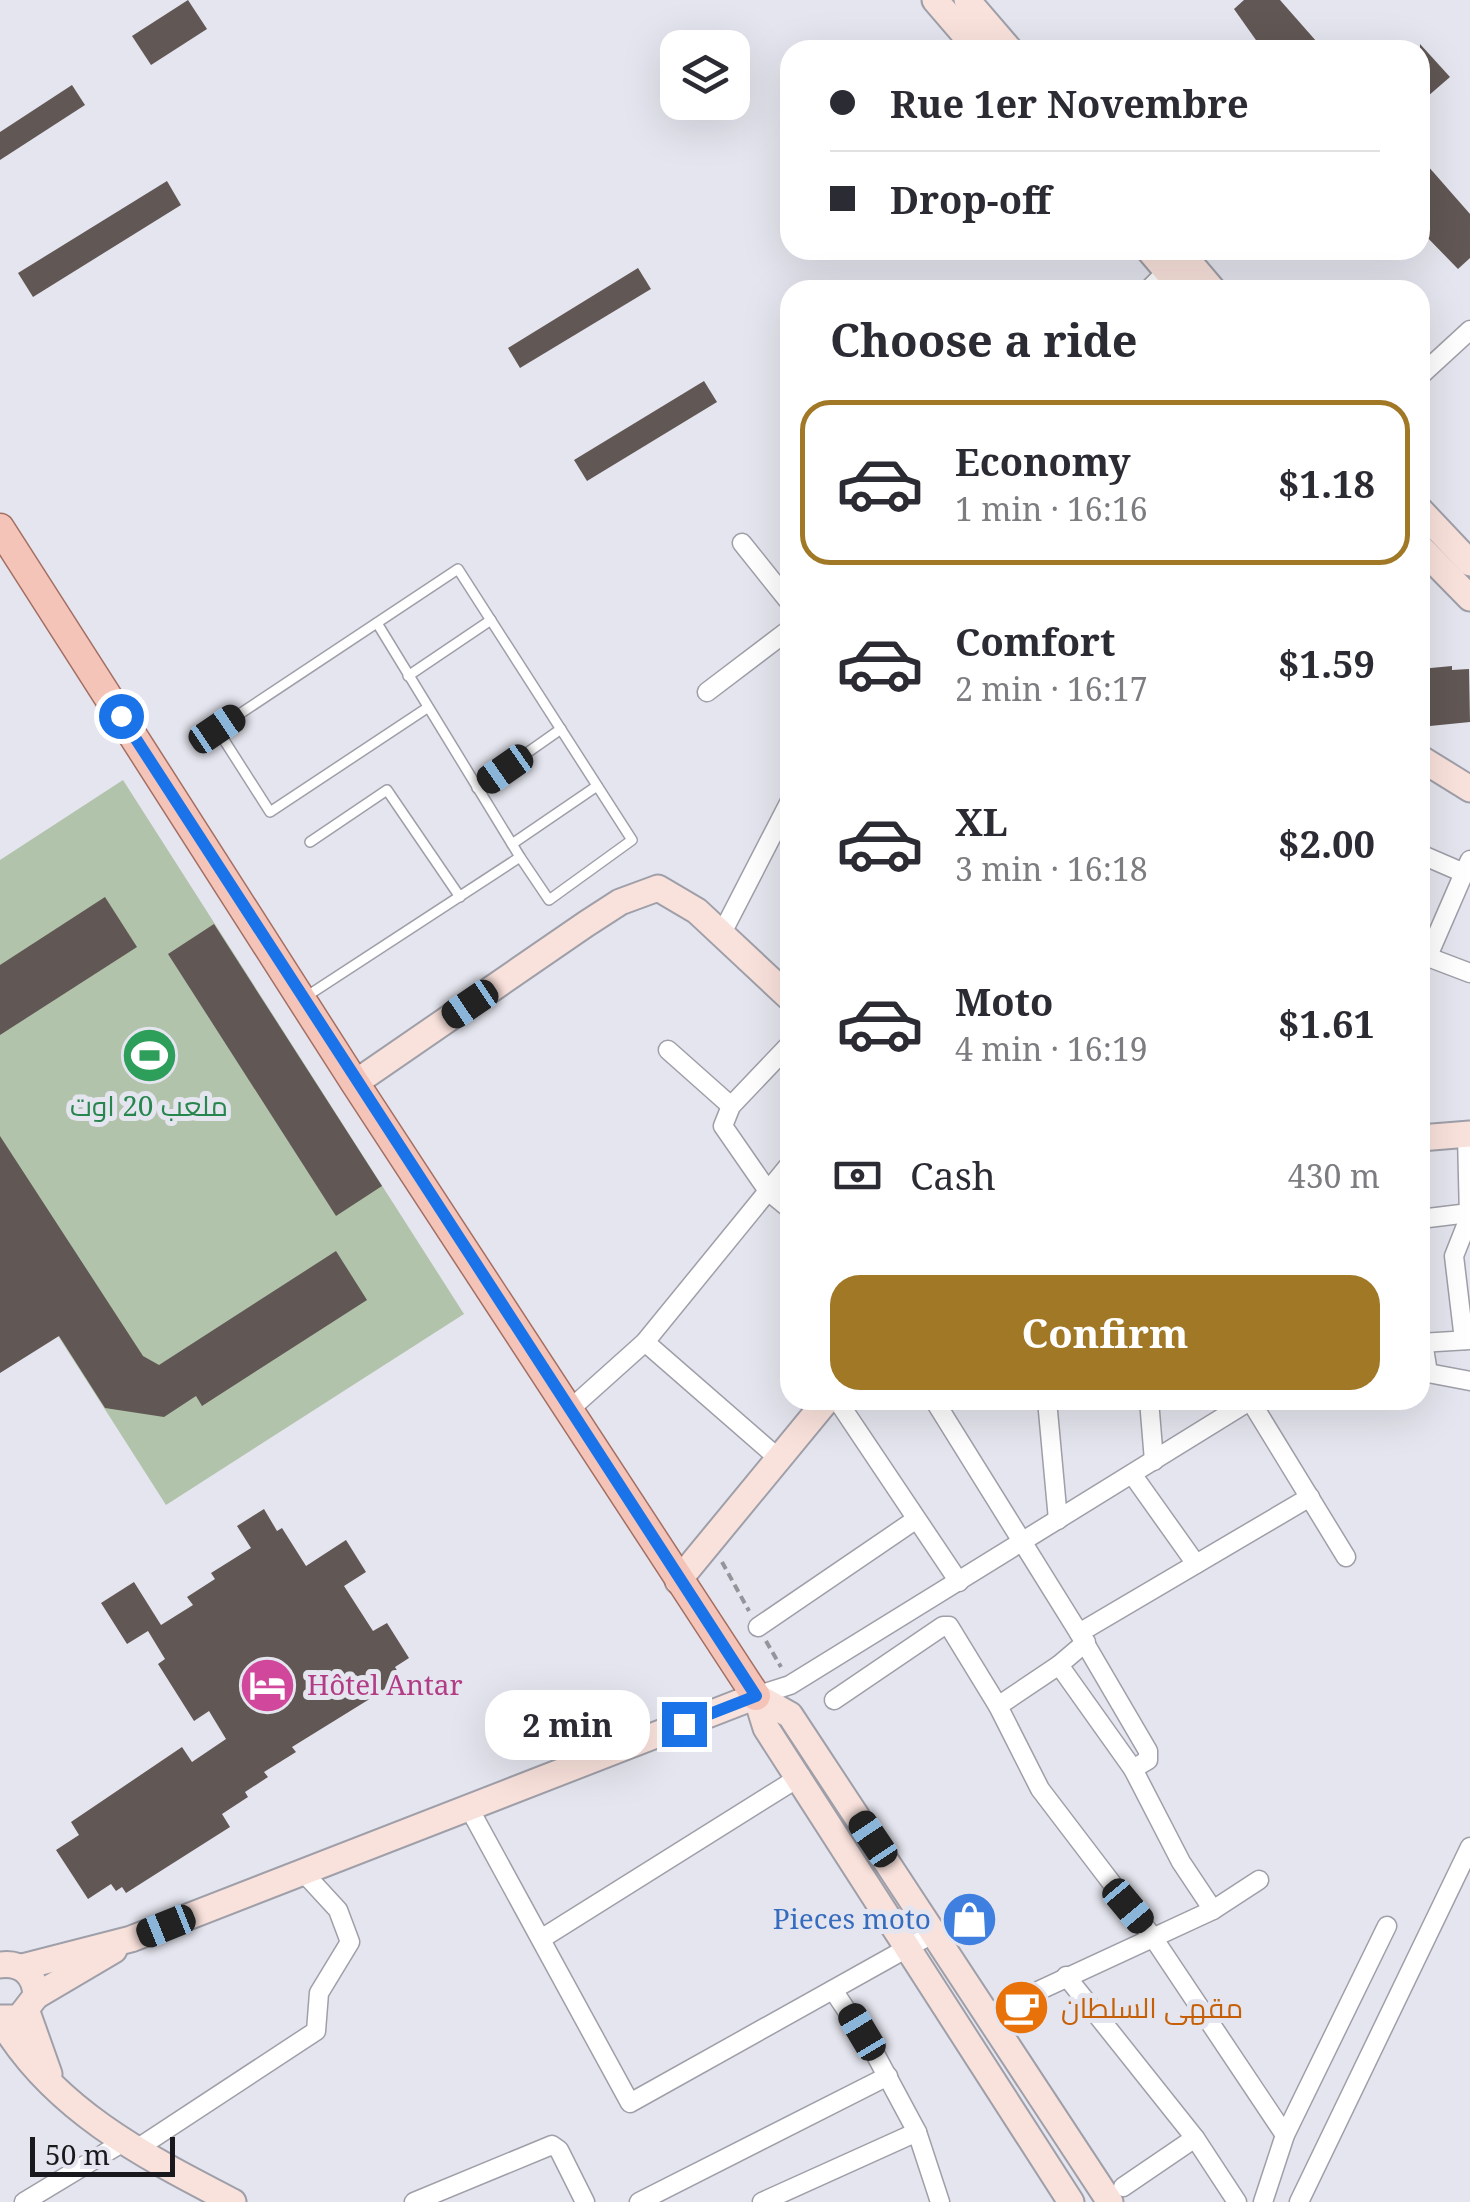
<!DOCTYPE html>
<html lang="en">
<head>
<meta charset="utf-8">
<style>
	body { margin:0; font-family:"Noto Serif",Cairo,serif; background:#f2f2f3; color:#2b2b33; height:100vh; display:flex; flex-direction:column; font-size:38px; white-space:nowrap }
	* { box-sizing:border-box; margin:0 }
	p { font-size:32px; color:#7c7c81 }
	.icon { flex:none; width:55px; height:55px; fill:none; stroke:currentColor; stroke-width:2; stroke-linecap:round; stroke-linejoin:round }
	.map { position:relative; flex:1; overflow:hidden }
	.side { position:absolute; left:780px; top:280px; width:650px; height:1130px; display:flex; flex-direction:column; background:#fff; border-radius:30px; box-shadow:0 10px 40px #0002 }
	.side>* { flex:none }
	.top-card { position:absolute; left:780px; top:40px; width:650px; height:220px; border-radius:30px; box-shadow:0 10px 40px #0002; display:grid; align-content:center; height:220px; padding:0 50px; background:#fff }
	.controls { position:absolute; left:660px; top:30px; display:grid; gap:20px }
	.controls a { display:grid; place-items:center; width:90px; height:90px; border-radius:20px; background:#fff; box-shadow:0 10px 40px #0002; font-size:50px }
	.scale { position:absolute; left:30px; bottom:25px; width:145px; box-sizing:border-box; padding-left:10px; border:5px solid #19191d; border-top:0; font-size:28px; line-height:35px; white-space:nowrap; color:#19191d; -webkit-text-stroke:8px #e5e5ef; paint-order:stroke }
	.end { position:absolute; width:45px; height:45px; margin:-22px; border:12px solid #1a73e8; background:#fff; box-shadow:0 0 0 5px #fff }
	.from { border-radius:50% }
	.bubble { position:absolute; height:70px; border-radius:30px; background:#fff; box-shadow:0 10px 40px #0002; font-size:32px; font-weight:700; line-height:70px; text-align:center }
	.car { position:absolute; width:30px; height:60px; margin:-30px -15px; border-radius:12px; box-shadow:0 0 8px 2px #0007; background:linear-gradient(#222 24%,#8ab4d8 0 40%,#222 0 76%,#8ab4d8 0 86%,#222 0) }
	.top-card b { display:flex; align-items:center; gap:35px; height:95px; font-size:38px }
	.top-card b+b { border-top:2px solid #e1e1e2 }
	.top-card i { width:25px; height:25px; background:#2b2b33 }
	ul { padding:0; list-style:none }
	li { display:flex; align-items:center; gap:30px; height:165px; margin:0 20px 15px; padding:0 30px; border:5px solid transparent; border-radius:30px }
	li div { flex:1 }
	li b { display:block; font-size:38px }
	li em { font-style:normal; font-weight:700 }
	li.current { border-color:#a07826 }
	li>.icon { width:90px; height:90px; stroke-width:1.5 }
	h2 { padding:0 50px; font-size:45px; line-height:120px }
	.pay { display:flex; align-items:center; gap:25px; height:110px; padding:0 50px; font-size:38px }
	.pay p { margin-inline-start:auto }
	.action { display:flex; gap:20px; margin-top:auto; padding:20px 50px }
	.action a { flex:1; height:115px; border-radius:30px; background:#a07826; color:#fff; font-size:40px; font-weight:700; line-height:115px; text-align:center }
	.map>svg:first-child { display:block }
</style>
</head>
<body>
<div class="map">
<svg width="1470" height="2202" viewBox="0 0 1470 2202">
	<rect width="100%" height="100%" fill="#e5e5ef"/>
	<polygon fill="#b2c3ab" points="123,780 464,1314 166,1505 0,1245 0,860"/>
	<g fill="#615754">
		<polygon points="188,0 207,29 151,65 132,36"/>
		<polygon points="1244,0 1280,0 1324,50 1263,50 1234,9"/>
		<polygon points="1420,44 1450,77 1420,103"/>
		<polygon points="72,85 85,105 0,160 0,132"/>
		<polygon points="1420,157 1470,214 1470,258 1458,269 1420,230"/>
		<polygon points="167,181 181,205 33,297 18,273"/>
		<polygon points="638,268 651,289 520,368 508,348"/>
		<polygon points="704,381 717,402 587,481 574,460"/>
		<polygon points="1452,666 1452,670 1469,669 1470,722 1420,727 1420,669"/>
		<polygon points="105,897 137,947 0,1035 0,965"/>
		<polygon points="214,924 382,1186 336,1216 168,954"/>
		<polygon points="0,1136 143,1356 159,1365 336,1251 367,1300 202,1406 196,1396 164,1417 105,1408 59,1336 0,1373"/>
		<polygon points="264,1509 277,1531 282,1528 306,1566 346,1540 366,1572 344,1586 373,1631 387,1623 409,1658 395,1667 402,1679 292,1747 296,1752 264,1772 268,1777 245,1792 248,1797 222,1814 230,1827 126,1893 122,1887 116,1891 111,1884 88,1899 56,1850 79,1835 71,1822 182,1747 192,1762 226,1739 209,1711 194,1721 158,1664 165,1659 148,1631 127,1644 101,1603 134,1582 161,1625 193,1605 187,1597 215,1579 211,1573 251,1548 237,1526"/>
	</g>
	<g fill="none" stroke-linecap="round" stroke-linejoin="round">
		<defs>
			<g id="lane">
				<polyline points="377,623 520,857"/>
				<polyline points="408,676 491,620"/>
				<polyline points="477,788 561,729"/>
				<polyline points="310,842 387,790 460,897"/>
				<polyline points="512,844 597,786"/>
				<polyline points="304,998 520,857 549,900 632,840 458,569 217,729 270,812 427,708"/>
			</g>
			<g id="street">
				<polyline points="1148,290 1167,271"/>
				<polyline points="1420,376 1470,330"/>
				<polyline points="742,543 790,603"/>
				<polyline points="707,692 790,629"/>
				<polyline points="1420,854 1464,873 1470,860"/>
				<polyline points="721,935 790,801"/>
				<polyline points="1420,954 1470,973"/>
				<polyline points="1428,956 1464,873"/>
				<polyline points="790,1044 731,1106 723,1126 768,1191 790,1209"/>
				<polyline points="668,1050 731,1106"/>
				<polyline points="1420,1219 1469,1213"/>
				<polyline points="1464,1340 1454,1256 1469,1218 1467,1135"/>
				<polyline points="645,1342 778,1458"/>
				<polyline points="1423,1342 1428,1373 1470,1381"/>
				<polyline points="1420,1343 1470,1340"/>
				<polyline points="837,1400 959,1582"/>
				<polyline points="934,1400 1079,1633"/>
				<polyline points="1047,1400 1058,1520"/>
				<polyline points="1149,1400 1154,1461"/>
				<polyline points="1250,1400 1346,1557"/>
				<polyline points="568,1411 645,1342 790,1164"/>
				<polyline points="1132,1474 1196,1564"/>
				<polyline points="758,1627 915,1520"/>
				<polyline points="1086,1642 1059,1665 1133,1769 1181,1862 1213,1910"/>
				<polyline points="1059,1665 998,1706 1040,1789 1152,1936 1285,2135"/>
				<polyline points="756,1696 790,1685 1251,1400"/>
				<polyline points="834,1700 943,1626 949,1626 998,1706"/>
				<polyline points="1133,1769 1148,1760 1148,1751 1079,1633 1310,1497"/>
				<polyline points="469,1808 630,2103 936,1932"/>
				<polyline points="541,1939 801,1776"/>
				<polyline points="1066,1976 1195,2138 1237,2202"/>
				<polyline points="833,1990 873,2050 917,2132"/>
				<polyline points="988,2014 1213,1910 1259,1880"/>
				<polyline points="138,2148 316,2031 319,1993 350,1942 338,1910 303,1872"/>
				<polyline points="1123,2187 1195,2138"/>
				<polyline points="24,2202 125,2141"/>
				<polyline points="414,2202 552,2145 559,2150 585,2202"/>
				<polyline points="639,2202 888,2076"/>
				<polyline points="762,2202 917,2132 940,2202"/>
				<polyline points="1263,2202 1285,2135 1387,1926"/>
				<polyline points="1299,2202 1470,1847"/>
			</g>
			<g id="secondary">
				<polyline points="935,0 978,50"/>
				<polyline points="967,0 1010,50"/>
				<polyline points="1149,250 1183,290"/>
				<polyline points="1179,250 1213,290"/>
				<polyline points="1420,510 1470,563"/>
				<polyline points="1420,547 1470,598"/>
				<polyline points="1420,758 1470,789"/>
				<polyline points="355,1083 586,924 620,902 658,888 697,911 790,998"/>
				<polyline points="1420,1138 1470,1134"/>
				<polyline points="678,1581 827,1400"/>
				<polyline points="756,1696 790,1715 1110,2202"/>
				<polyline points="756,1696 766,1728 1071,2202"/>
				<path d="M0,1965C21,1962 35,1974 36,1996L19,2018H0"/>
				<polyline points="22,1967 131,1939 756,1696"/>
				<polyline points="36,1996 114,1950"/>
				<polyline points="27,2012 49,2074"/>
				<path d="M0,2019C52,2109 144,2156 233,2202"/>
			</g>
			<polyline id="primary" points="0,528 355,1083 756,1696"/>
		</defs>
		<use href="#lane" stroke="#9f9fa9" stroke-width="12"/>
		<use href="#street" stroke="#9f9fa9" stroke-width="21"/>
		<use href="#secondary" stroke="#9f9fa9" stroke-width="29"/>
		<use href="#primary" stroke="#a36f63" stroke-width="31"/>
		<g stroke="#94949b" stroke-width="4" stroke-dasharray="8 5" stroke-linecap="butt">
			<polyline points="722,1562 749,1611"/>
			<polyline points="766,1641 781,1667"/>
		</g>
		<use href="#lane" stroke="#fff" stroke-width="9"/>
		<use href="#street" stroke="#fff" stroke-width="18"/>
		<use href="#secondary" stroke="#fae2dc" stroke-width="25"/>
		<use href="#primary" stroke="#f5c4b8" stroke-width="28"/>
	</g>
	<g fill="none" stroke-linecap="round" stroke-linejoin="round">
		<polyline stroke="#1a73e8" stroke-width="12" points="121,716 756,1696 684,1724"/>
	</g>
	<defs>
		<symbol id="stadium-disc" viewBox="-11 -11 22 22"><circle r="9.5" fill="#2e9e5b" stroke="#e5e5ef"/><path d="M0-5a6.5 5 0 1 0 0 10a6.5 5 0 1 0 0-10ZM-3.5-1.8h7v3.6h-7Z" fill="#fff"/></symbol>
		<symbol id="hotel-disc" viewBox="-11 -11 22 22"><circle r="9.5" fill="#d1479c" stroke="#e5e5ef"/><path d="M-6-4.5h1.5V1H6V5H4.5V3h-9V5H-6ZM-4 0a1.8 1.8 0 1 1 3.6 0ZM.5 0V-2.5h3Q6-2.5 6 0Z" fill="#fff"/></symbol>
		<symbol id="shop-disc" viewBox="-11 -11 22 22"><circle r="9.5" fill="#3f7fe0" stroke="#e5e5ef"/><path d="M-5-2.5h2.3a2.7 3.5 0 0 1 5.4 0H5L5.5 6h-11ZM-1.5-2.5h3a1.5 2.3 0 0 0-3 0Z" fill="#fff"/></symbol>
		<symbol id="cafe-disc" viewBox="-11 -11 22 22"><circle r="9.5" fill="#e8710a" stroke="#e5e5ef"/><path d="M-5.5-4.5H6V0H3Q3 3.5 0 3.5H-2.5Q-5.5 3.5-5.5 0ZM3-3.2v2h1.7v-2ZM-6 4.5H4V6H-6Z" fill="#fff"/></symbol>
	</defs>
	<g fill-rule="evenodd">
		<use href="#stadium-disc" x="118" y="1024" width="63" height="63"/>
		<use href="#hotel-disc" x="236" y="1654" width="63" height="63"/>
		<use href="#shop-disc" x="938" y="1888" width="63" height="63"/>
		<use href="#cafe-disc" x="990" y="1976" width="63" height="63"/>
	</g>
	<g text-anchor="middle" stroke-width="10" stroke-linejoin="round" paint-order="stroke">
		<g font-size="28" fill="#27864d" stroke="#e5e5ef">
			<text x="149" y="1116">ملعب 20 اوت</text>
		</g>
		<g font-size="28" fill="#b23c85" stroke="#e5e5ef" text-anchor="start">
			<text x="307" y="1695">Hôtel Antar</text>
		</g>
		<g font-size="28" fill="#366cbe" stroke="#e5e5ef" text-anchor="end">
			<text x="931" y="1929">Pieces moto</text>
		</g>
		<g font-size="28" fill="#c56008" stroke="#e5e5ef" text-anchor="start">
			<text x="1061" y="2018">مقهى السلطان</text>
		</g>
	</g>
</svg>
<div class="controls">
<a><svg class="icon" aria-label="layers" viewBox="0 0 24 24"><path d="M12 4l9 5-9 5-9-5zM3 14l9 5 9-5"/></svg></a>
</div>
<div class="scale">50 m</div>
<i class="end from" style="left:121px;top:716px"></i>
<i class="end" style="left:684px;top:1724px"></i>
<div class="bubble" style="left:485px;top:1690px;width:165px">2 min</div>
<i class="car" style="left:217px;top:729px;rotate:56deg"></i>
<i class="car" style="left:505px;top:769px;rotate:235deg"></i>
<i class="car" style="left:470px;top:1004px;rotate:236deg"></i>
<i class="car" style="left:873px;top:1839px;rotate:326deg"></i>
<i class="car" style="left:1128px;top:1906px;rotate:140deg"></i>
<i class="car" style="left:166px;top:1926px;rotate:248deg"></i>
<i class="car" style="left:862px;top:2032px;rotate:329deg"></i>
<div class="top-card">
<b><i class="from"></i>Rue 1er Novembre</b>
<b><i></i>Drop-off</b>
</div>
<section class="side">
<h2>Choose a ride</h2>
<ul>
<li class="current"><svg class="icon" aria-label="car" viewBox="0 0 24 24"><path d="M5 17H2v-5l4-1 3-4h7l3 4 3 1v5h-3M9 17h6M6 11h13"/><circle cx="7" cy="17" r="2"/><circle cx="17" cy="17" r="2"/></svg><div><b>Economy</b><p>1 min · 16:16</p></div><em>$1.18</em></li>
<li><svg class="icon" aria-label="car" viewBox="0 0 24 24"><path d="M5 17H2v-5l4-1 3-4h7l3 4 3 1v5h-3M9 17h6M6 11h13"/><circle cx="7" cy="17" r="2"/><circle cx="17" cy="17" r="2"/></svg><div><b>Comfort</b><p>2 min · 16:17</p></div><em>$1.59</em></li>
<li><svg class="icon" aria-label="car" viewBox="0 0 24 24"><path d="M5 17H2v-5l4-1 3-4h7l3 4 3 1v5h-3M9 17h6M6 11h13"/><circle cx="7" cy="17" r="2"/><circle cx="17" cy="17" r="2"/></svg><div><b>XL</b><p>3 min · 16:18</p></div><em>$2.00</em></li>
<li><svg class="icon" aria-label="car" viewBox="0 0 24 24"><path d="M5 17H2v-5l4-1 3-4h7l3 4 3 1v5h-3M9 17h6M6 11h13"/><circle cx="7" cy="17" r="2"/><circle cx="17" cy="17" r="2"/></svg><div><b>Moto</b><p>4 min · 16:19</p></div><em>$1.61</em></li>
</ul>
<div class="pay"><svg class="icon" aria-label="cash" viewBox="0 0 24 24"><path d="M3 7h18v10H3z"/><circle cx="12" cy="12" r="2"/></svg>Cash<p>430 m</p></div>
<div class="action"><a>Confirm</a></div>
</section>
</div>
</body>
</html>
